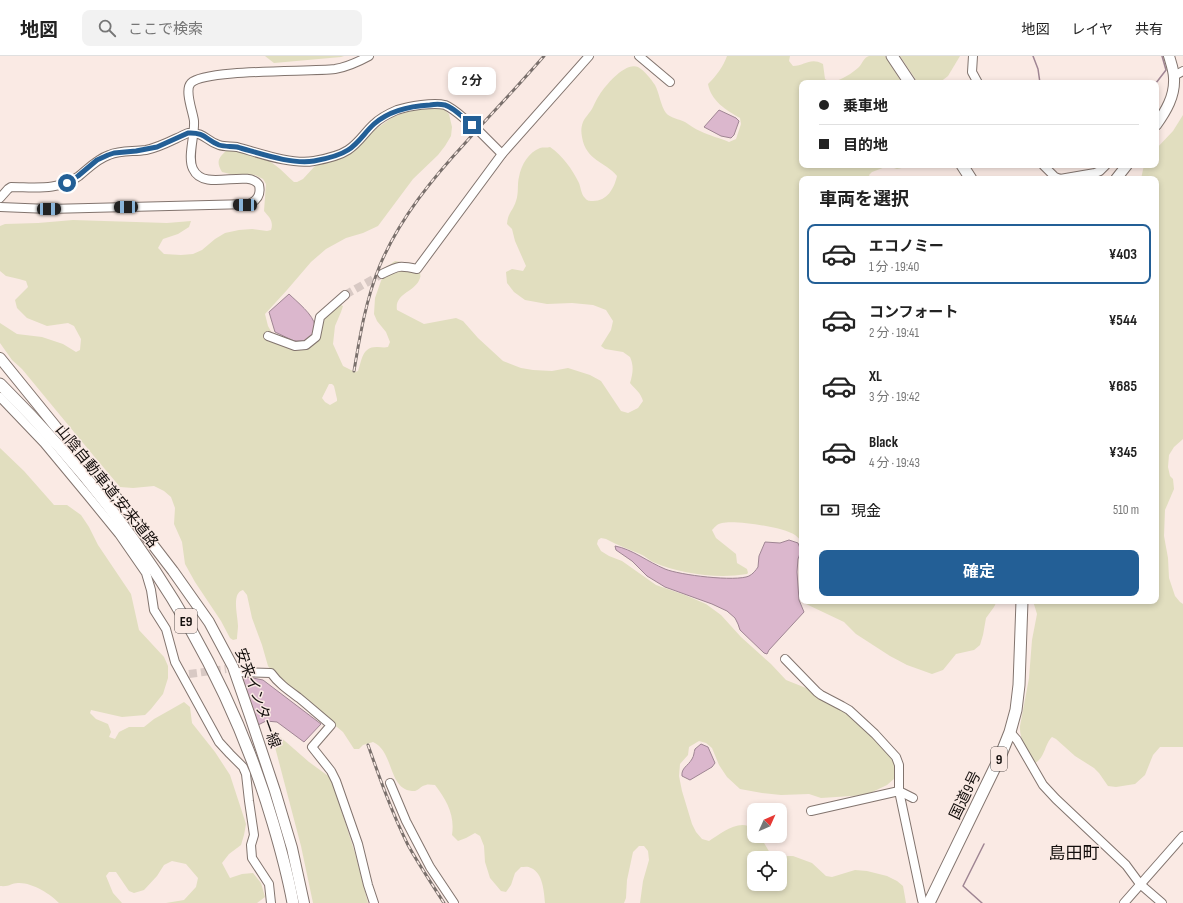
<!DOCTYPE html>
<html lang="ja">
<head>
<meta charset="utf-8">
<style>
	body { margin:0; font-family:"Sofia Sans Condensed","Noto Sans JP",sans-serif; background:#f2f2f2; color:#222; height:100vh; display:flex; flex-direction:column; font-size:15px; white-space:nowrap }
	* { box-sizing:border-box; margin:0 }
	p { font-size:13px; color:#767676 }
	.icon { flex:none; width:22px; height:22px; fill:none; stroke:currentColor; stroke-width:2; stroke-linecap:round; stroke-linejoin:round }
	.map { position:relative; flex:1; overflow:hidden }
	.drawer { position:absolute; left:799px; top:120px; width:360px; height:428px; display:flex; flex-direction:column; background:#fff; border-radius:8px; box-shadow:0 2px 6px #0003 }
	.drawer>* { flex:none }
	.banner { position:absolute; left:799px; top:24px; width:360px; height:88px; border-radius:8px; box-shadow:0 2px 6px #0003; display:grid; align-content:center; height:88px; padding:0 20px; background:#fff }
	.needle { width:26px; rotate:45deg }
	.tools { position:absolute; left:747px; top:747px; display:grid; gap:8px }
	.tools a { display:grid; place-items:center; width:40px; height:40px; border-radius:8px; background:#fff; box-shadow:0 2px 6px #0003; font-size:20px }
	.end { position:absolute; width:18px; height:18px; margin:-9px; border:5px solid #235f96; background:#fff; box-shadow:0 0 0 2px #fff }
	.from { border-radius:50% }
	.bubble { position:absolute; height:28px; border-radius:8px; background:#fff; box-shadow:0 2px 6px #0003; font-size:13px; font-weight:700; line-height:28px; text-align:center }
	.car { position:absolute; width:12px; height:24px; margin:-12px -6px; border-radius:5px; box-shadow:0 0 3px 1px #0007; background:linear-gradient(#222 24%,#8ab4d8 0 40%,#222 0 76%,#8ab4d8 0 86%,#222 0) }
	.banner b { display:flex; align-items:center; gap:14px; height:38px; font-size:15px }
	.banner b+b { border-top:1px solid #e0e0e0 }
	.banner i { width:10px; height:10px; background:#222 }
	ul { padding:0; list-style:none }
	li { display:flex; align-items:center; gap:12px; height:60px; margin:0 8px 6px; padding:0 12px; border:2px solid transparent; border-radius:8px }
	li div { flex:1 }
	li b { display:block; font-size:15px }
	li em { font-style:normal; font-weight:700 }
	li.active { border-color:#235f96 }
	li>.icon { width:36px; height:36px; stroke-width:1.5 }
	h2 { padding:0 20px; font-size:18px; line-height:48px }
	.pay { display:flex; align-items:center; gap:10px; height:44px; padding:0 20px; font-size:15px }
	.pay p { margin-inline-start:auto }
	.primary-button { display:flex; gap:8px; margin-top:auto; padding:8px 20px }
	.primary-button a { flex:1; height:46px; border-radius:8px; background:#235f96; color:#fff; font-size:16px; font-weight:700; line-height:46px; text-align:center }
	header { display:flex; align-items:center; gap:24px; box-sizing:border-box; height:56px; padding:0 20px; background:#fff; border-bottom:1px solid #e0e0e0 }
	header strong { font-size:19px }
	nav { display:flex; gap:22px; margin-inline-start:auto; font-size:14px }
	.search { width:280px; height:36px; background:#f2f2f2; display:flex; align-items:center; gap:10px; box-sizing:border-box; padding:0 14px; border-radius:8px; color:#767676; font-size:15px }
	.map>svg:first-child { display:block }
</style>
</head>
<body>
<header>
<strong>地図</strong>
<div class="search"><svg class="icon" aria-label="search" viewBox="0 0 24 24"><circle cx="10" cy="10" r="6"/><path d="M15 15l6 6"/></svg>ここで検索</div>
<nav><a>地図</a><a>レイヤ</a><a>共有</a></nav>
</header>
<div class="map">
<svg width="1183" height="847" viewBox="0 0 1183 847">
	<rect width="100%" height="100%" fill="#faeae4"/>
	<g fill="#e1debf" fill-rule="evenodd">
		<polygon points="265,0 344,0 341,1 274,7"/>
		<path d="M727,0H790L789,5L793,10C805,10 810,1 823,8L825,23C835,30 851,18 859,11C862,8 864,1 869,0C874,0 880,0 885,0L902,27H802V109H916L897,113L888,110L872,116L869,119L871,123H802V486C800,484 798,481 795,479C783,471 736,464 722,467C717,468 715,471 712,474L716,482L736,498L737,507L747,513L748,517L747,518C718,523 680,518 653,506C649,504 645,500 640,498C629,493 617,489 606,483L601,482L598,484L597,488L601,495L609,500L622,505L656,529L685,539L706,548L721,559L741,581L771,608L786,624L806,632L837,649L860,668L890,697L898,714L895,722L887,729L866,739L821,742L809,738L781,739L762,737L740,733L727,721L719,709L712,692L706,687L699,685L689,691L688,699L680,708L679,720L682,735L692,768L696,776L702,783L709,785C722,777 739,762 754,773V780H760L770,797L780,800H793L812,807L826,820L832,821L855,814L867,815L887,820L897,825L903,830L906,847H640L643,825L649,804L648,795L644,790H639L633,796L627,824L626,842L624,847H545C544,836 543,817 531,812C528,810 524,811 521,811L515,817L511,829L506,836L501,835L490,822L485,806L484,790L480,780L475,777L466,782L458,785L452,779C455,759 447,745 435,729C432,729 428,728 426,729C420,730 418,736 412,735C388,733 394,695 373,686L363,689L359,693H354L343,676L278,622L268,610L262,589L252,562L247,539L243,534C231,537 238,560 238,570C238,574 237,578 237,583L233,584L230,582L221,565L195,526L185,508L182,486L174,468L175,452L171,441L164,435L154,430L133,432L120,431L88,393L22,313L12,304L0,287V267L17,278L42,281L63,288L76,296L80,294L81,283L74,270L68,267L47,270L27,262L17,252L15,244L28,231L26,225L19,223L6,220L0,215V170L5,168L38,167L73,164L167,167L191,165L189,171L178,178L163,183L158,192L164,198L181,199L193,198L202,194L215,183L225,177L239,174L252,173L267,175L271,174C274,165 269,161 264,155L266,128L263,123L255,119L230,118L222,116C216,106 218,102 227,94C241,94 264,100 275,109C282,114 288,121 294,126H297L303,123L314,111L322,106L358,90L373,75L393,61L412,54L433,51L444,53L449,58L452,71L451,80L445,90L438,99L413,123L378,170L363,177L346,182L326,193L311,206L287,234L265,258L268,270L277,286L301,293L314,288L319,280L322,265L339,248L343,250L341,256L335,270L333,288L343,310L355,316L358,315C362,304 362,290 378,291C381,291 384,292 388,291L390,286L386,276L377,265L374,258L375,242L382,222L388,210L395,205L408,207L420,216C420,218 421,220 420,222C416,236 394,237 397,254L424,268L456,262L463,265L478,282L503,305L521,312L533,314L552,315L568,312L590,319L601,325L621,355L628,357L638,352L643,345C641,337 635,333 630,327C633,317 634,310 630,301L623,296L605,293L601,290L611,274L613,265L606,254L593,249L572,247L547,248L525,244L514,236L507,227L506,216L512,213L523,215L526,210L515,185L512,173L507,168C508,156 513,155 516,145C519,137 517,128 519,121C521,109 529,96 540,92C543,91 547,92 550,91C563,100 572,113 579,127C581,132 581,138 585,142C587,145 590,145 593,145C607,145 614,133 617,120C605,105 586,105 582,81C581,76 581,71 583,66C585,61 590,57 593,51C595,47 597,42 600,38C606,29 625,6 638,11C644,14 651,23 655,29C659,36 661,51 666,57C670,62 679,63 685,66C690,69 695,73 700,75C710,80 720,82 729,86L736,83L741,68L740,62C726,54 711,45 708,28C717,19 723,11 727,0ZM329,328H332L334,330L337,343V345L330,349L325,346L322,342ZM754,802H780V828H754Z"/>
		<polygon points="900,0 960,0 948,20 939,27 918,27"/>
		<path d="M1183,59V383L1174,391L1169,399L1168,411L1170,420L1173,423L1174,433L1165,454L1164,480L1168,502L1169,522L1175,540L1180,546L1183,548V691H1160L1153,699L1145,719L1135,728L1116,731L1108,730L1099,717L1094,712L1075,700L1056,683L1052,681C1045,687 1045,702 1035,707C1028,695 1019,684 1020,670L1029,622L1032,584L1037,558L1033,545H1156V123H1141L1144,109H1156V93L1173,75Z"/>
		<path d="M0,392L24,415L54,449H67L81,459L89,471L98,489L131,538L139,574L164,601L168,610V622L163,638L151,653L145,659L122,661L91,654L90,657L96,663L108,668L111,676L109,681L115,683L119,676L129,671H144L154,663L170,654L184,646L190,651L192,667L215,696L230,719L246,768L244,779L241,789L229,798L222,807L230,822L242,818L253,817L261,827L265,841L257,847H166L184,844L196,831L198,822L186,808L172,805L164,809L157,820L144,834L134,837L129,835L116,816H109L106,820L113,837L122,847H59C51,838 31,826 18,827C11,827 10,831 0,830Z"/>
		<polygon points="803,545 997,545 994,551 986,562 983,579 980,589 974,594 956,598 943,614 932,618 907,609 890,600 856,578 844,566 806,548"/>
		<polygon points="270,672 309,706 331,722 355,797 368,847 313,847 301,790"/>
	</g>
	<g fill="#dbb7cd" stroke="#9f8593">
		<polygon points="719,54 736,62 739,65 734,79 731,82 721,80 704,71"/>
		<path d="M289,238C296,245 314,259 315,270C315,273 313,277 312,280L304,285H294L275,276L269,256Z"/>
		<path d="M789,484L798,487L801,495L798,503L797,516L799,544L804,556L769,594L767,598L764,597L740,574L738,568L735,562L727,555L712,548L665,531L647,520L632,505L616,494L615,490C632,493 648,506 665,513C679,519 736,526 749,520C753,518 756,514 758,511L759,500L765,486L780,487Z"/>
		<polygon points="248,621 263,624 321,668 304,686 277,666 266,665 258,669 242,628 244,622"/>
		<path d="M701,688L708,691L715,707L712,711L690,724L682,720C681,712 688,710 692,703C694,700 694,696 695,693Z"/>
	</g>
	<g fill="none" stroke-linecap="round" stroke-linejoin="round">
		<g stroke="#9f8593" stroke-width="1.5">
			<polyline points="1033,0 1038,13 1040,27"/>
			<polyline points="1156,27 1166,14 1162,0"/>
			<polyline points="982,847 963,830 984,788"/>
		</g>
		<g stroke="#d8c9c4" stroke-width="8" stroke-dasharray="8 4" stroke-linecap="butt">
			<polyline points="345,239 382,218"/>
			<polyline points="189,618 226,613"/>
		</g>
		<defs>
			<g id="minor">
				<polyline points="639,0 670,26"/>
				<polyline points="973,0 972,16 978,27"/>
				<polyline points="1174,20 1183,15"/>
				<polyline points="480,76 502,98"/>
				<polyline points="1043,109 1055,121 1060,123 1095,117 1100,115 1106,109"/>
				<path d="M0,142L8,133L11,131C34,131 59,135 79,120C89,112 97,103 109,99C121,94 133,96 146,94C161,91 174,83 188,77C205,76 206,85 219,89C225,91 231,90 237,91C259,97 291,109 314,105C325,103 339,100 348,94C359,87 365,76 374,68C380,62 390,57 397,54C409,50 434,46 445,49C455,53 464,63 472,69"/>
				<path d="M0,151L49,153L249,148C258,144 261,138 259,129C248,112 204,137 193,113C187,101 195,80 194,65C193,56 184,34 191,27C205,13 309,16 335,13C347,11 358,6 369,0"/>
				<path d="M382,218C398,210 399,209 417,213L502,98L589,0"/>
				<polyline points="268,280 295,290 306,289 316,281 320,261 345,239"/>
				<polyline points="0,341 44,387 88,440 119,478 146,517 151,534 154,554 166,573 175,606 219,686 230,698 243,711 246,718 249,745 254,779 251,789 252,802 269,828 271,847"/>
				<polyline points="785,603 817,636 821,639 842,650 849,654 875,678 896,701 899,709 899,735 922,844 923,847"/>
				<path d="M235,616L271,617C279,628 288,634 299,642C310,651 320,660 331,669L312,691L331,715L336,725L358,788L368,829L374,847"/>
				<polyline points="1010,676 1017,684 1043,729 1056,743 1126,809 1140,828 1162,847"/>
				<polyline points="390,727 406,765 430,811 454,847"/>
				<polyline points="811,755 899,735 913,742"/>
				<polyline points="1124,847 1183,780"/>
			</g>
			<g id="major">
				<path d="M1156,69C1166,55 1175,40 1174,22C1174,15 1171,7 1169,0"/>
				<polyline points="1116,123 1127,109"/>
				<polyline points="0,302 56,371 92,411 120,446 173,515 209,566 233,611 250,660 275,735 292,792 304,847"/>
			</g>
			<g id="highway">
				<polyline points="892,0 910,27"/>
				<polyline points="962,109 971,123"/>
				<path d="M0,328C126,453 223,596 273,767C281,794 288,820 293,847"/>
				<polyline points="929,847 1000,701 1010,676 1016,654 1019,629 1022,545"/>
			</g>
		</defs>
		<use href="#minor" stroke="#82746e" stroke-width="10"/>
		<use href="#major" stroke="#82746e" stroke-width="12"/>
		<use href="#highway" stroke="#82746e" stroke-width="13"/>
		<use href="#minor" stroke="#fff" stroke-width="8"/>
		<use href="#major" stroke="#fff" stroke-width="10"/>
		<use href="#highway" stroke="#fff" stroke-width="11"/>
		<defs>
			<g id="rail">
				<path d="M354,315C360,279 366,243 380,209C400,162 432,123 467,85C492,57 519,29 544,0"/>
				<path d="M368,689C380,723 392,757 408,789C419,809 432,828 444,847"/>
			</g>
		</defs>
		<use href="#rail" stroke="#7a706c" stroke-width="3"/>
		<use href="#rail" stroke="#faeae4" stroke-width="1.5" stroke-dasharray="4.5" stroke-linecap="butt"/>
	</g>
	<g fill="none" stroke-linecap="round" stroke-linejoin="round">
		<path stroke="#235f96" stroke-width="5" d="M67,127L78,120L97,104L108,99L114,97L136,95L157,91L188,77C205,76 206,84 219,89C225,91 231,90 237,91C259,97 292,109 314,105C325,103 339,100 348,94C359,87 365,76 374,68C390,54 410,50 430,49C435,48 440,48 445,49C455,52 464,63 472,69"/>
	</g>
	<g text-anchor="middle" stroke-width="3" stroke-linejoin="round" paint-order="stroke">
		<g fill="#faeae4" stroke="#59514e" stroke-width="1">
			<rect x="175" y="553" width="22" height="24" rx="3"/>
			<rect x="991" y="691" width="16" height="24" rx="3"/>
		</g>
		<g font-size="14" font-weight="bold" fill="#140f0d">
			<text x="186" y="570">E9</text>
			<text x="999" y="708">9</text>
		</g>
		<g font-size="15" fill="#140f0d" stroke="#faeae4">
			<text transform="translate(107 430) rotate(51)" y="5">山陰自動車道;安来道路</text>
			<text transform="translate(258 642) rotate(70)" y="5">安来インター線</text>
			<text transform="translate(965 739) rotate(-64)" y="5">国道9号</text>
		</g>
		<g font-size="17" fill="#140f0d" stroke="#faeae4">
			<text x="1074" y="803">島田町</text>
		</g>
	</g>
</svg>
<div class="tools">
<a><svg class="needle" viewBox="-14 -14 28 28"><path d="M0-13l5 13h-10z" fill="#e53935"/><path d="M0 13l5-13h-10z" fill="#767676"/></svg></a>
<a><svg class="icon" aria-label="locate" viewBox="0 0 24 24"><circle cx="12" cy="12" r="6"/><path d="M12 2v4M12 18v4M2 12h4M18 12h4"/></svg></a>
</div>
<i class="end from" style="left:67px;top:127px"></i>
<i class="end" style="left:472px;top:69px"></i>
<div class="bubble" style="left:448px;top:11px;width:48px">2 分</div>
<i class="car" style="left:245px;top:149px;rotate:271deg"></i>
<i class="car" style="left:126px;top:151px;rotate:269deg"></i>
<i class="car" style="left:49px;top:153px;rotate:89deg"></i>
<div class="banner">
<b><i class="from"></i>乗車地</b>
<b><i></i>目的地</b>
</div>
<section class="drawer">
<h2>車両を選択</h2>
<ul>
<li class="active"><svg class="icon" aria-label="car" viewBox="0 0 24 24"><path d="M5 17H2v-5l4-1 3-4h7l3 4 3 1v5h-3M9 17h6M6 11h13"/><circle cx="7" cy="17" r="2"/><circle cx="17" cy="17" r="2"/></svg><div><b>エコノミー</b><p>1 分 · 19:40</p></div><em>¥403</em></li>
<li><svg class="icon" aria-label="car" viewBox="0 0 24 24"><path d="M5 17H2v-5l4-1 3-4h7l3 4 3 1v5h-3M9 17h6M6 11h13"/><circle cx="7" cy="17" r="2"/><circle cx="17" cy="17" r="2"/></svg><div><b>コンフォート</b><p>2 分 · 19:41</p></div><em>¥544</em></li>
<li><svg class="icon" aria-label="car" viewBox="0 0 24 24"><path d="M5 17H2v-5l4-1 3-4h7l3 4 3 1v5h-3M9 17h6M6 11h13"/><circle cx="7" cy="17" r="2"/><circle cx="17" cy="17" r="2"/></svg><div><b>XL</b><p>3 分 · 19:42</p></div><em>¥685</em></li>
<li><svg class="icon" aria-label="car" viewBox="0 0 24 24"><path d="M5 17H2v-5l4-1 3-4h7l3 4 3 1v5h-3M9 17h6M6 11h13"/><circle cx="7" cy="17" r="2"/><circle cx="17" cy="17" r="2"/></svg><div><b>Black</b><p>4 分 · 19:43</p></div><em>¥345</em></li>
</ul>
<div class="pay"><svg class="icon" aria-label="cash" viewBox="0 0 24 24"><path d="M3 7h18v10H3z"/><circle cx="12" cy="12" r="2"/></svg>現金<p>510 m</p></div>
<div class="primary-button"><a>確定</a></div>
</section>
</div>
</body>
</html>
